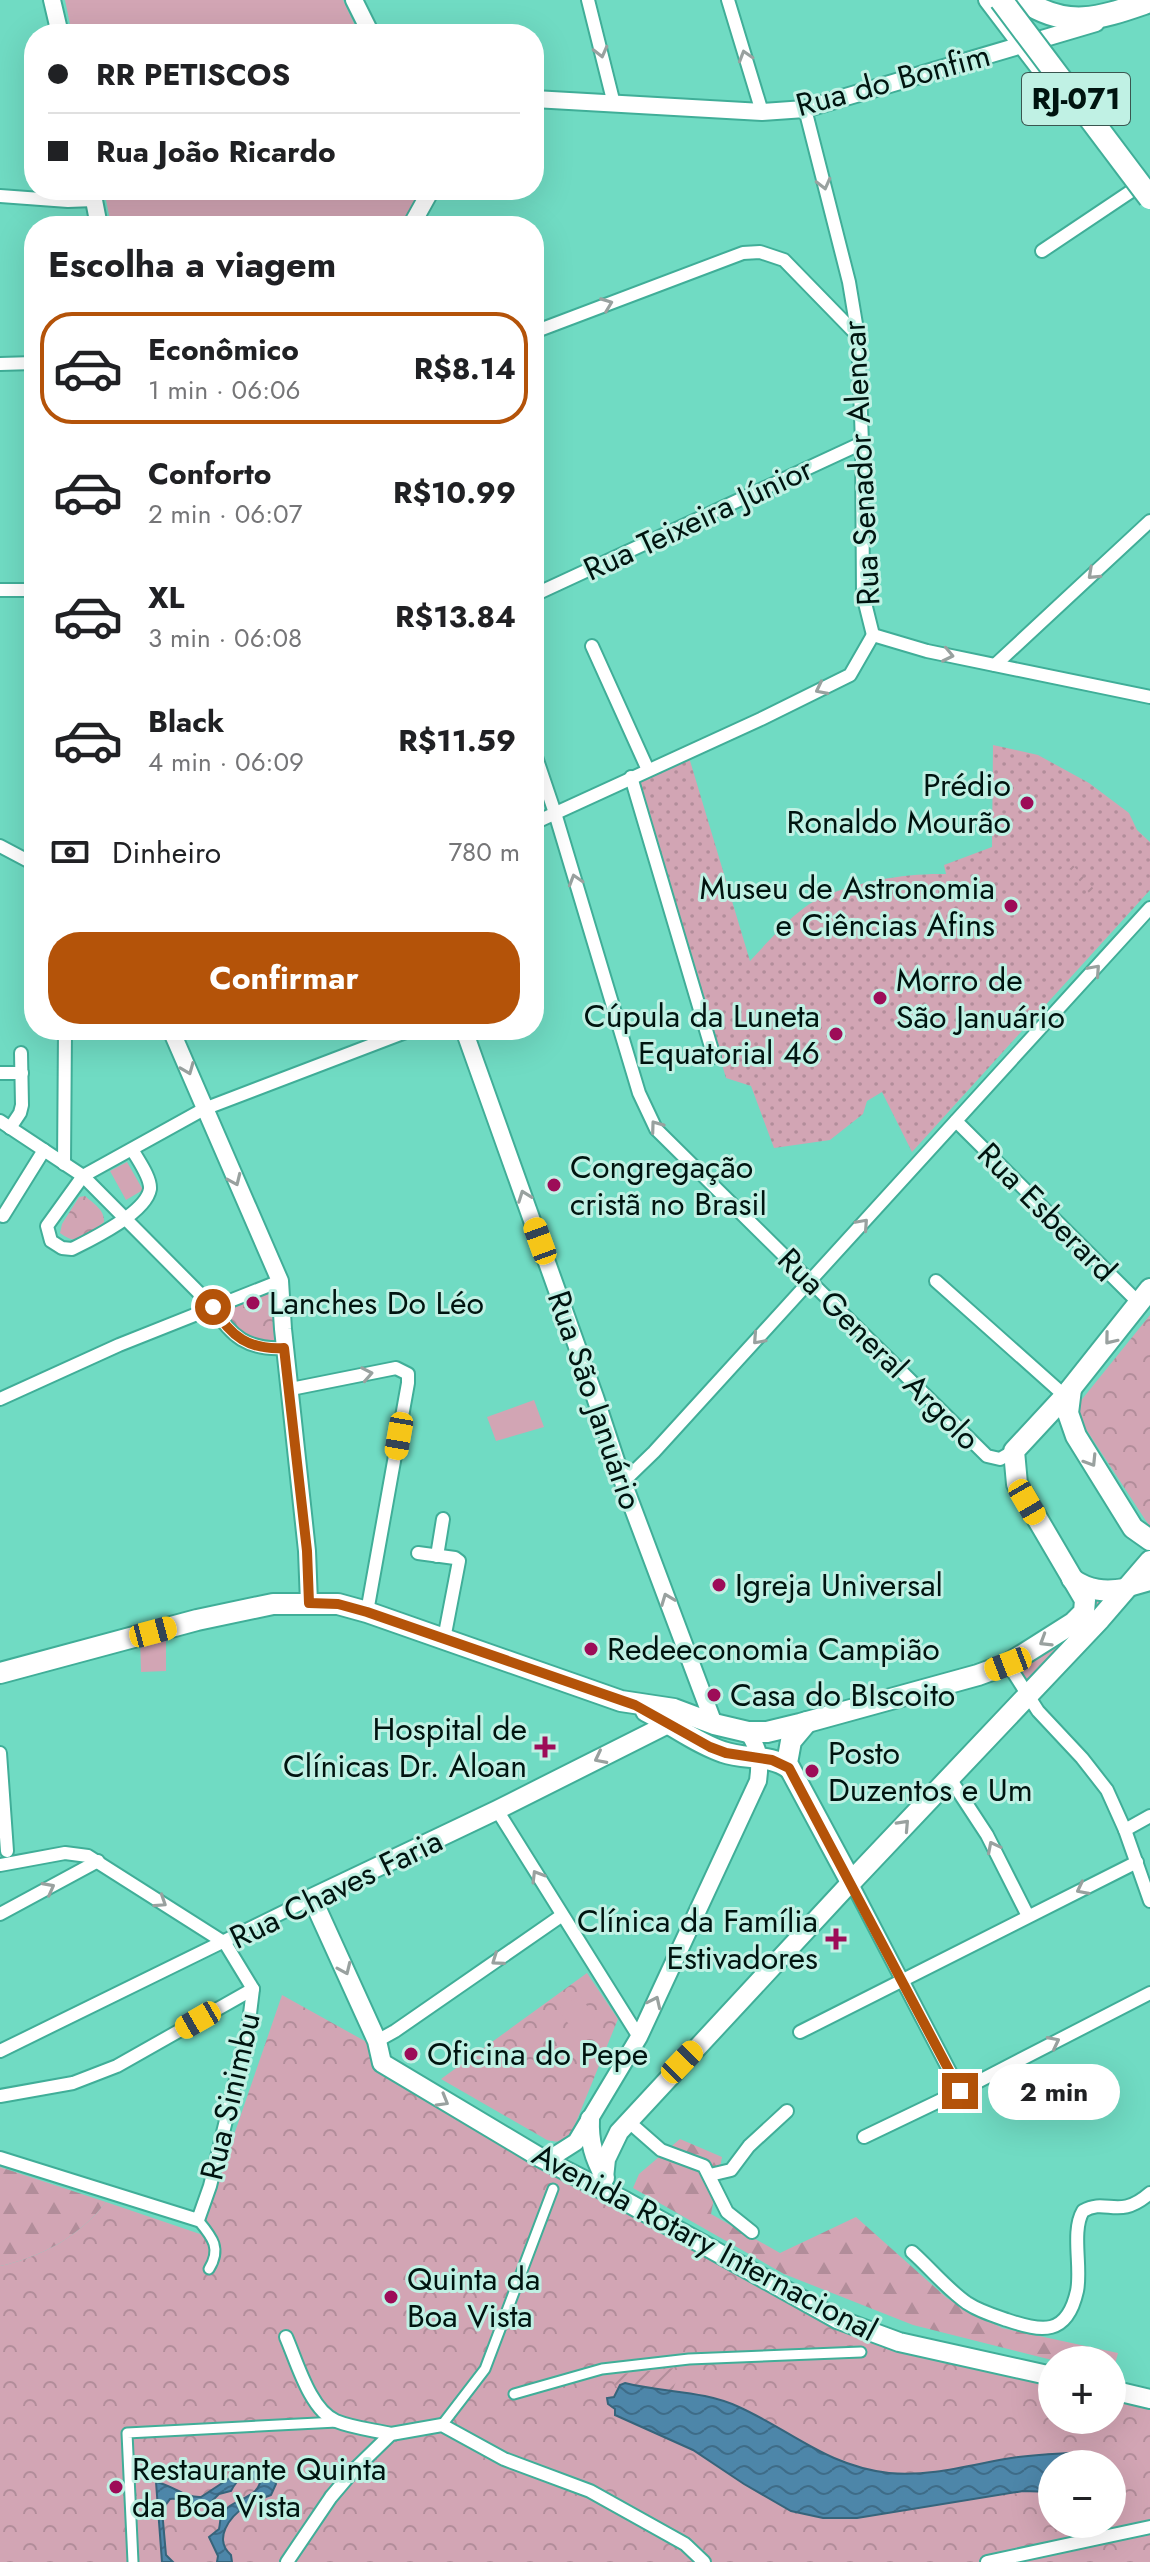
<!DOCTYPE html>
<html lang="pt">
<head>
<meta charset="utf-8">
<style>
	body { margin:0; font-family:Jost,sans-serif; background:#f2f2f2; color:#202124; height:100vh; display:flex; flex-direction:column; font-size:30px; white-space:nowrap }
	* { box-sizing:border-box; margin:0 }
	p { font-size:26px; color:#757577 }
	.icon { flex:none; width:44px; height:44px; fill:none; stroke:currentColor; stroke-width:2; stroke-linecap:round; stroke-linejoin:round }
	.map { position:relative; flex:1; overflow:hidden }
	.sheet { position:absolute; left:24px; top:216px; width:520px; height:824px; display:flex; flex-direction:column; background:#fff; border-radius:32px; box-shadow:0 8px 32px #0002 }
	.sheet>* { flex:none }
	.top-card { position:absolute; left:24px; top:24px; width:520px; height:176px; border-radius:32px; box-shadow:0 8px 32px #0002; display:grid; align-content:center; height:176px; padding:0 24px; background:#fff }
	.fabs { position:absolute; left:1038px; top:2346px; display:grid; gap:16px }
	.fabs a { display:grid; place-items:center; width:88px; height:88px; border-radius:50%; background:#fff; box-shadow:0 8px 32px #0002; font-size:40px }
	.end { position:absolute; width:36px; height:36px; margin:-18px; border:10px solid #b45309; background:#fff; box-shadow:0 0 0 4px #fff }
	.from { border-radius:50% }
	.bubble { position:absolute; height:56px; border-radius:28px; background:#fff; box-shadow:0 8px 32px #0002; font-size:26px; font-weight:700; line-height:56px; text-align:center }
	.car { position:absolute; width:24px; height:48px; margin:-24px -12px; border-radius:10px; box-shadow:0 0 6px 2px #0007; background:linear-gradient(#f5c518 24%,#345 0 40%,#f5c518 0 76%,#345 0 86%,#f5c518 0) }
	.top-card b { display:flex; align-items:center; gap:28px; height:76px; font-size:30px }
	.top-card b+b { border-top:2px solid #e0e0e0 }
	.top-card i { width:20px; height:20px; background:#202124 }
	ul { padding:0; list-style:none }
	li { display:flex; align-items:center; gap:24px; height:112px; margin:0 16px 12px; padding:0 8px; border:4px solid transparent; border-radius:32px }
	li div { flex:1 }
	li b { display:block; font-size:30px }
	li em { font-style:normal; font-weight:700 }
	li.selected { border-color:#b45309 }
	li>.icon { width:72px; height:72px; stroke-width:1.5 }
	h2 { padding:0 24px; font-size:36px; line-height:96px }
	.pay { display:flex; align-items:center; gap:20px; height:88px; padding:0 24px; font-size:30px }
	.pay p { margin-inline-start:auto }
	.primary-button { display:flex; gap:16px; margin-top:auto; padding:16px 24px }
	.primary-button a { flex:1; height:92px; border-radius:32px; background:#b45309; color:#fff; font-size:32px; font-weight:700; line-height:92px; text-align:center }
	.map>svg:first-child { display:block }
</style>
</head>
<body>
<div class="map">
<svg width="1150" height="2562" viewBox="0 0 1150 2562">
	<defs>
		<pattern id="grass-dots" width="8" height="8" patternUnits="userSpaceOnUse" patternTransform="scale(2)"><rect width="8" height="8" fill="#d2a5b4"/><path d="M2 2h.1M6 6h.1" fill="none" stroke="#b28d9a" stroke-width="1.8" stroke-linecap="round"/></pattern>
		<pattern id="forest-firs" width="22" height="20" patternUnits="userSpaceOnUse" patternTransform="scale(2)"><rect width="22" height="20" fill="#d2a5b4"/><path d="M5 1l3.5 6h-7zM16 11l3.5 6h-7z" fill="#b28d9a"/></pattern>
		<pattern id="park-crowns" width="20" height="18" patternUnits="userSpaceOnUse" patternTransform="scale(2)"><rect width="20" height="18" fill="#d2a5b4"/><path d="M2 6a3 3 0 1 1 6 0M12 15a3 3 0 1 1 6 0" fill="none" stroke="#b28d9a"/></pattern>
		<pattern id="garden-furrows" width="10" height="10" patternUnits="userSpaceOnUse" patternTransform="scale(2)"><rect width="10" height="10" fill="#d2a5b4"/><path d="M-1 1l2-2M0 10L10 0M9 11l2-2" fill="none" stroke="#b28d9a"/></pattern>
		<pattern id="water-waves" width="16" height="10" patternUnits="userSpaceOnUse" patternTransform="scale(2)"><rect width="16" height="10" fill="#4d86a9"/><path d="M0 5q4-4 8 0t8 0" fill="none" stroke="#3e6c88"/></pattern>
	</defs>
	<rect width="100%" height="100%" fill="#70dbc3"/>
	<path fill="url(#grass-dots)" d="M993,745L1038,755L1089,783L1129,813L1137,830L1150,842V890L912,1152L882,1092L867,1101L863,1114L830,1140L774,1148L751,1086L726,1078L638,777L688,754L750,961C769,941 795,910 820,898C857,881 907,873 946,874L944,865L992,847Z"/>
	<g fill="url(#forest-firs)">
		<polygon points="680,2139 722,2157 711,2214 780,2253 856,2217 947,2298 1002,2328 1118,2353 1112,2375 1112,2360 1052,2360 913,2325 784,2274 633,2188 639,2174"/>
		<path d="M0,2167L106,2202C80,2236 42,2257 0,2266Z"/>
	</g>
	<g fill="url(#park-crowns)" fill-rule="evenodd">
		<path d="M85,1196C93,1203 105,1210 104,1222C89,1234 79,1248 60,1233L62,1224L79,1197Z"/>
		<polygon points="271,1291 276,1296 269,1306 274,1309 282,1322 276,1344 255,1342 229,1324 227,1310"/>
		<polygon points="1150,1315 1150,1527 1078,1417 1079,1403"/>
		<path d="M1098,1595L1108,1596C1091,1619 1076,1632 1056,1651C1046,1662 1038,1675 1025,1682L1019,1670C1046,1643 1087,1635 1098,1595Z"/>
		<path d="M587,1973L618,2019L572,2132C564,2142 560,2143 547,2140L441,2079Z"/>
		<path d="M282,1995L372,2045L378,2063L840,2329L875,2343L1052,2381V2420H1112V2395L1150,2404V2562H0V2266C42,2257 80,2236 106,2202L200,2234ZM1052,2464H1112V2524H1052Z"/>
	</g>
	<g fill="url(#garden-furrows)">
		<polygon points="1070,862 1100,896 1093,898 1070,869 1057,872"/>
		<polygon points="674,2368 679,2374 667,2404 628,2398 614,2384 621,2374"/>
	</g>
	<g fill="#d2a5b4">
		<polygon points="65,0 343,0 359,34 72,34"/>
		<polygon points="104,190 421,190 402,226 134,226 133,221 111,225"/>
		<polygon points="127,1162 143,1190 126,1200 110,1171"/>
		<polygon points="534,1400 544,1427 496,1441 487,1417"/>
		<polygon points="140,1638 166,1638 166,1671 141,1672"/>
		<polygon points="580,1995 602,2029 580,2040 558,2009"/>
	</g>
	<g fill="url(#water-waves)" stroke="#36647b" stroke-width="2">
		<path d="M625,2383C664,2393 702,2390 739,2407C792,2431 827,2466 889,2473C928,2477 967,2466 1005,2459C1031,2454 1058,2454 1084,2452L1092,2455L1098,2464H1052V2492L1023,2491L857,2518H823L791,2511L744,2484L693,2450L615,2415V2409L608,2404L607,2398L614,2397L620,2385Z"/>
		<path d="M248,2466L271,2473L276,2484L271,2495C263,2498 253,2501 246,2506C229,2517 213,2539 231,2555L232,2562H217L218,2556L209,2537L219,2529C220,2525 220,2520 221,2516C230,2498 254,2501 260,2483C247,2472 238,2477 231,2491L219,2494L206,2507C195,2505 180,2497 170,2499L162,2510L166,2555L173,2562H162L156,2482C172,2485 185,2498 201,2497Z"/>
	</g>
	<g fill="none" stroke-linecap="round" stroke-linejoin="round">
		<defs>
			<g id="pedestrian">
				<path d="M198,2220C212,2237 222,2248 209,2269"/>
				<polyline points="514,2394 602,2369 689,2359 861,2352"/>
				<polyline points="442,2425 485,2369 553,2189"/>
				<polyline points="133,2562 127,2433 337,2422"/>
			</g>
			<g id="minor">
				<polyline points="588,0 614,104"/>
				<polyline points="728,0 762,112"/>
				<polyline points="805,109 849,282 858,336 862,443 863,595 873,635"/>
				<polyline points="0,196 68,201 94,200"/>
				<polyline points="1042,251 1136,188"/>
				<polyline points="534,332 743,253 760,252 784,260 858,336"/>
				<polyline points="0,364 34,363"/>
				<polyline points="0,590 34,590"/>
				<polyline points="534,595 862,443"/>
				<polyline points="873,635 927,651 1150,697"/>
				<polyline points="592,646 648,770"/>
				<polyline points="995,665 1150,521"/>
				<polyline points="534,751 555,813 639,1093 656,1129 987,1456 1000,1459 1014,1451"/>
				<polyline points="631,777 714,1057"/>
				<polyline points="534,823 761,719 850,675 873,635"/>
				<polyline points="0,846 34,864"/>
				<polyline points="0,1073 22,1073"/>
				<path d="M0,1121L83,1176L213,1307C231,1337 248,1350 284,1348"/>
				<polyline points="956,1121 1139,1303"/>
				<polyline points="10,1128 20,1113 22,1105 21,1053"/>
				<path d="M132,1149C137,1159 151,1177 150,1189C146,1213 92,1239 72,1249L62,1248L51,1241L47,1226L83,1176L204,1109L411,1030"/>
				<polyline points="64,1164 65,1030"/>
				<polyline points="3,1216 44,1150"/>
				<polyline points="936,1281 1065,1396"/>
				<polyline points="291,1389 396,1368 408,1374 408,1383 367,1612"/>
				<polyline points="0,1399 119,1345 280,1281"/>
				<polyline points="623,1482 654,1452 1150,908"/>
				<polyline points="418,1553 455,1558 459,1561 444,1639"/>
				<polyline points="437,1556 443,1519"/>
				<polyline points="1008,1664 1038,1711 1082,1758 1107,1790 1125,1830 1150,1901"/>
				<polyline points="0,1753 7,1851"/>
				<polyline points="949,1777 987,1835 1028,1916"/>
				<polyline points="497,1810 639,2037"/>
				<polyline points="1125,1830 1150,1816"/>
				<polyline points="0,1865 65,1853 88,1856 225,1943 253,1989 248,2030 210,2186 198,2220 0,2158"/>
				<polyline points="851,1882 960,2091"/>
				<polyline points="0,1914 98,1861"/>
				<polyline points="800,2032 1137,1862"/>
				<polyline points="377,2041 395,2031 561,1916"/>
				<polyline points="0,2051 312,1898"/>
				<polyline points="0,2096 73,2083 117,2066 253,1989"/>
				<polyline points="629,2122 661,2150 704,2166 727,2212 752,2232"/>
				<polyline points="864,2137 960,2091 1150,1993"/>
				<polyline points="710,2175 731,2170 749,2146 787,2111"/>
				<path d="M912,2252C930,2268 947,2289 967,2303C979,2311 992,2315 1007,2320C1042,2332 1067,2336 1077,2291C1082,2268 1071,2231 1083,2211C1107,2197 1118,2221 1150,2193"/>
				<path d="M286,2337C297,2362 310,2410 336,2421C353,2428 374,2430 391,2434"/>
				<polyline points="287,2562 331,2497 353,2471 391,2434 442,2425 504,2459 590,2491 685,2544 704,2562"/>
				<polyline points="987,2562 1150,2527"/>
			</g>
			<g id="tertiary">
				<polyline points="52,0 60,34"/>
				<polyline points="354,0 371,34"/>
				<polyline points="987,0 1051,84"/>
				<polyline points="534,99 762,112 805,109 1096,23"/>
				<polyline points="92,190 99,226"/>
				<polyline points="411,226 431,190"/>
				<polyline points="171,1030 280,1281 283,1329 307,1551 309,1603"/>
				<polyline points="464,1030 595,1397 623,1482 714,1724"/>
				<polyline points="1125,1589 1150,1582"/>
				<path d="M541,2158L554,2156L576,2142L639,2037L758,1781C761,1760 759,1749 748,1732"/>
			</g>
			<g id="secondary">
				<polyline points="670,1723 497,1810 312,1898 377,2041 382,2063 541,2158 625,2201 837,2319 899,2342 1052,2376"/>
				<path d="M590,2119C589,2142 594,2158 605,2178"/>
				<polyline points="604,2178 606,2159 619,2132 851,1882"/>
				<polyline points="1112,2390 1150,2399"/>
			</g>
			<g id="primary">
				<polyline points="1071,1389 1068,1413 1076,1436 1133,1528 1150,1540"/>
				<path d="M1072,1579C1089,1591 1105,1592 1125,1589"/>
				<polyline points="0,1673 197,1620 273,1604 338,1604 367,1612 621,1701 674,1709 714,1724 748,1732 767,1732 800,1724 978,1675 1008,1664 1073,1623 1084,1612 1085,1600 1017,1484 1014,1451 1065,1396 1150,1289"/>
				<path d="M646,1711C672,1724 696,1743 723,1752C745,1760 770,1754 789,1768"/>
				<polyline points="807,1722 791,1741 787,1763 851,1882 1100,1619 1150,1561"/>
			</g>
			<path id="motorway" d="M1023,0C1069,31 1103,17 1150,1"/>
		</defs>
		<use href="#pedestrian" stroke="#40ae98" stroke-width="13"/>
		<use href="#minor" stroke="#40ae98" stroke-width="16"/>
		<use href="#tertiary" stroke="#40ae98" stroke-width="20"/>
		<use href="#secondary" stroke="#40ae98" stroke-width="22"/>
		<use href="#primary" stroke="#40ae98" stroke-width="24"/>
		<use href="#motorway" stroke="#40ae98" stroke-width="26"/>
		<use href="#pedestrian" stroke="#fff" stroke-width="9"/>
		<use href="#minor" stroke="#fff" stroke-width="12"/>
		<use href="#tertiary" stroke="#fff" stroke-width="16"/>
		<use href="#secondary" stroke="#fff" stroke-width="18"/>
		<use href="#primary" stroke="#fff" stroke-width="20"/>
		<use href="#motorway" stroke="#fff" stroke-width="22"/>
		<defs>
			<polyline id="motorway-bridge" points="1001,0 1150,198"/>
		</defs>
		<use href="#motorway-bridge" stroke="#40ae98" stroke-width="26" stroke-linecap="butt"/>
		<use href="#motorway-bridge" stroke="#fff" stroke-width="22"/>
	</g>
	<defs><path id="oneway-chevron" d="M-2-3.5L2.5 0L-2 3.5" fill="none" stroke-width="1.6" stroke-linecap="round" stroke-linejoin="round" transform="scale(2)"/></defs>
	<g stroke="#99a19f">
		<use href="#oneway-chevron" transform="translate(601 52) rotate(76)"/>
		<use href="#oneway-chevron" transform="translate(745 56) rotate(-107)"/>
		<use href="#oneway-chevron" transform="translate(824 184) rotate(76)"/>
		<use href="#oneway-chevron" transform="translate(607 304) rotate(-21)"/>
		<use href="#oneway-chevron" transform="translate(1093 574) rotate(137)"/>
		<use href="#oneway-chevron" transform="translate(948 655) rotate(12)"/>
		<use href="#oneway-chevron" transform="translate(821 689) rotate(153)"/>
		<use href="#oneway-chevron" transform="translate(575 880) rotate(-107)"/>
		<use href="#oneway-chevron" transform="translate(1095 970) rotate(-48)"/>
		<use href="#oneway-chevron" transform="translate(188 1069) rotate(68)"/>
		<use href="#oneway-chevron" transform="translate(656 1126) rotate(-126)"/>
		<use href="#oneway-chevron" transform="translate(235 1180) rotate(66)"/>
		<use href="#oneway-chevron" transform="translate(524 1196) rotate(-110)"/>
		<use href="#oneway-chevron" transform="translate(863 1224) rotate(-48)"/>
		<use href="#oneway-chevron" transform="translate(758 1339) rotate(132)"/>
		<use href="#oneway-chevron" transform="translate(1110 1339) rotate(129)"/>
		<use href="#oneway-chevron" transform="translate(367 1374) rotate(-11)"/>
		<use href="#oneway-chevron" transform="translate(1091 1461) rotate(58)"/>
		<use href="#oneway-chevron" transform="translate(667 1599) rotate(-111)"/>
		<use href="#oneway-chevron" transform="translate(1045 1641) rotate(148)"/>
		<use href="#oneway-chevron" transform="translate(600 1758) rotate(153)"/>
		<use href="#oneway-chevron" transform="translate(904 1825) rotate(-47)"/>
		<use href="#oneway-chevron" transform="translate(993 1847) rotate(-117)"/>
		<use href="#oneway-chevron" transform="translate(537 1876) rotate(-121)"/>
		<use href="#oneway-chevron" transform="translate(49 1888) rotate(-28)"/>
		<use href="#oneway-chevron" transform="translate(1082 1889) rotate(153)"/>
		<use href="#oneway-chevron" transform="translate(161 1902) rotate(33)"/>
		<use href="#oneway-chevron" transform="translate(497 1960) rotate(145)"/>
		<use href="#oneway-chevron" transform="translate(345 1969) rotate(66)"/>
		<use href="#oneway-chevron" transform="translate(655 2002) rotate(-65)"/>
		<use href="#oneway-chevron" transform="translate(1054 2042) rotate(-27)"/>
		<use href="#oneway-chevron" transform="translate(443 2101) rotate(30)"/>
	</g>
	<g fill="none" stroke-linecap="round" stroke-linejoin="round">
		<path stroke="#b45309" stroke-width="10" d="M213,1307C231,1337 249,1350 284,1348L307,1551L309,1603L338,1604L367,1612L635,1705L710,1747L726,1753L772,1760L789,1768L960,2091"/>
	</g>
	<g fill="#9d0c58" stroke="#c0f1e4" stroke-width="3">
		<circle cx="1027" cy="803" r="8"/>
		<circle cx="1011" cy="906" r="8"/>
		<circle cx="880" cy="998" r="8"/>
		<circle cx="836" cy="1034" r="8"/>
		<circle cx="554" cy="1185" r="8"/>
		<circle cx="253" cy="1303" r="8"/>
		<circle cx="719" cy="1585" r="8"/>
		<circle cx="591" cy="1649" r="8"/>
		<circle cx="714" cy="1695" r="8"/>
		<path d="M541 1735h8v8h8v8h-8v8h-8v-8h-8v-8h8z"/>
		<circle cx="812" cy="1771" r="8"/>
		<path d="M832 1927h8v8h8v8h-8v8h-8v-8h-8v-8h8z"/>
		<circle cx="411" cy="2054" r="8"/>
		<circle cx="391" cy="2297" r="8"/>
		<circle cx="116" cy="2487" r="8"/>
	</g>
	<g text-anchor="middle" stroke-width="6" stroke-linejoin="round" paint-order="stroke">
		<rect fill="#c0f1e4" stroke="#3a5650" stroke-width="2" x="1022" y="73" width="108" height="52" rx="6"/>
		<g font-size="30" font-weight="bold" fill="#001410">
			<text x="1076" y="109">RJ-071</text>
		</g>
		<g font-size="32" fill="#001410" stroke="#c0f1e4">
			<text transform="translate(893 80) rotate(-15)" y="11">Rua do Bonfim</text>
			<text transform="translate(861 463) rotate(-93)" y="11">Rua Senador Alencar</text>
			<text transform="translate(698 519) rotate(-25)" y="11">Rua Teixeira Júnior</text>
			<text transform="translate(1047 1212) rotate(45)" y="11">Rua Esberard</text>
			<text transform="translate(879 1349) rotate(45)" y="11">Rua General Argolo</text>
			<text transform="translate(595 1400) rotate(71)" y="11">Rua São Januário</text>
			<text transform="translate(336 1889) rotate(-26)" y="11">Rua Chaves Faria</text>
			<text transform="translate(230 2096) rotate(-77)" y="11">Rua Sinimbu</text>
			<text transform="translate(705 2242) rotate(28)" y="11">Avenida Rotary Internacional</text>
		</g>
		<g font-size="32" fill="#001410" stroke="#c0f1e4" text-anchor="start">
			<text x="1011" y="796" text-anchor="end">Prédio<tspan x="1011" dy="37">Ronaldo Mourão</tspan></text>
			<text x="995" y="899" text-anchor="end">Museu de Astronomia<tspan x="995" dy="37">e Ciências Afins</tspan></text>
			<text x="896" y="991">Morro de<tspan x="896" dy="37">São Januário</tspan></text>
			<text x="820" y="1027" text-anchor="end">Cúpula da Luneta<tspan x="820" dy="37">Equatorial 46</tspan></text>
			<text x="570" y="1178">Congregação<tspan x="570" dy="37">cristã no Brasil</tspan></text>
			<text x="269" y="1314">Lanches Do Léo</text>
			<text x="735" y="1596">Igreja Universal</text>
			<text x="607" y="1660">Redeeconomia Campião</text>
			<text x="730" y="1706">Casa do BIscoito</text>
			<text x="527" y="1740" text-anchor="end">Hospital de<tspan x="527" dy="37">Clínicas Dr. Aloan</tspan></text>
			<text x="828" y="1764">Posto<tspan x="828" dy="37">Duzentos e Um</tspan></text>
			<text x="818" y="1932" text-anchor="end">Clínica da Família<tspan x="818" dy="37">Estivadores</tspan></text>
			<text x="427" y="2065">Oficina do Pepe</text>
			<text x="407" y="2290">Quinta da<tspan x="407" dy="37">Boa Vista</tspan></text>
			<text x="132" y="2480">Restaurante Quinta<tspan x="132" dy="37">da Boa Vista</tspan></text>
		</g>
	</g>
</svg>
<div class="fabs">
<a>+</a>
<a>−</a>
</div>
<i class="end from" style="left:213px;top:1307px"></i>
<i class="end" style="left:960px;top:2091px"></i>
<div class="bubble" style="left:988px;top:2064px;width:132px">2 min</div>
<i class="car" style="left:540px;top:1241px;rotate:340deg"></i>
<i class="car" style="left:399px;top:1436px;rotate:190deg"></i>
<i class="car" style="left:1027px;top:1502px;rotate:150deg"></i>
<i class="car" style="left:153px;top:1632px;rotate:75deg"></i>
<i class="car" style="left:1008px;top:1664px;rotate:249deg"></i>
<i class="car" style="left:198px;top:2020px;rotate:240deg"></i>
<i class="car" style="left:682px;top:2062px;rotate:44deg"></i>
<div class="top-card">
<b><i class="from"></i>RR PETISCOS</b>
<b><i></i>Rua João Ricardo</b>
</div>
<section class="sheet">
<h2>Escolha a viagem</h2>
<ul>
<li class="selected"><svg class="icon" aria-label="car" viewBox="0 0 24 24"><path d="M5 17H2v-5l4-1 3-4h7l3 4 3 1v5h-3M9 17h6M6 11h13"/><circle cx="7" cy="17" r="2"/><circle cx="17" cy="17" r="2"/></svg><div><b>Econômico</b><p>1 min · 06:06</p></div><em>R$8.14</em></li>
<li><svg class="icon" aria-label="car" viewBox="0 0 24 24"><path d="M5 17H2v-5l4-1 3-4h7l3 4 3 1v5h-3M9 17h6M6 11h13"/><circle cx="7" cy="17" r="2"/><circle cx="17" cy="17" r="2"/></svg><div><b>Conforto</b><p>2 min · 06:07</p></div><em>R$10.99</em></li>
<li><svg class="icon" aria-label="car" viewBox="0 0 24 24"><path d="M5 17H2v-5l4-1 3-4h7l3 4 3 1v5h-3M9 17h6M6 11h13"/><circle cx="7" cy="17" r="2"/><circle cx="17" cy="17" r="2"/></svg><div><b>XL</b><p>3 min · 06:08</p></div><em>R$13.84</em></li>
<li><svg class="icon" aria-label="car" viewBox="0 0 24 24"><path d="M5 17H2v-5l4-1 3-4h7l3 4 3 1v5h-3M9 17h6M6 11h13"/><circle cx="7" cy="17" r="2"/><circle cx="17" cy="17" r="2"/></svg><div><b>Black</b><p>4 min · 06:09</p></div><em>R$11.59</em></li>
</ul>
<div class="pay"><svg class="icon" aria-label="cash" viewBox="0 0 24 24"><path d="M3 7h18v10H3z"/><circle cx="12" cy="12" r="2"/></svg>Dinheiro<p>780 m</p></div>
<div class="primary-button"><a>Confirmar</a></div>
</section>
</div>
</body>
</html>
